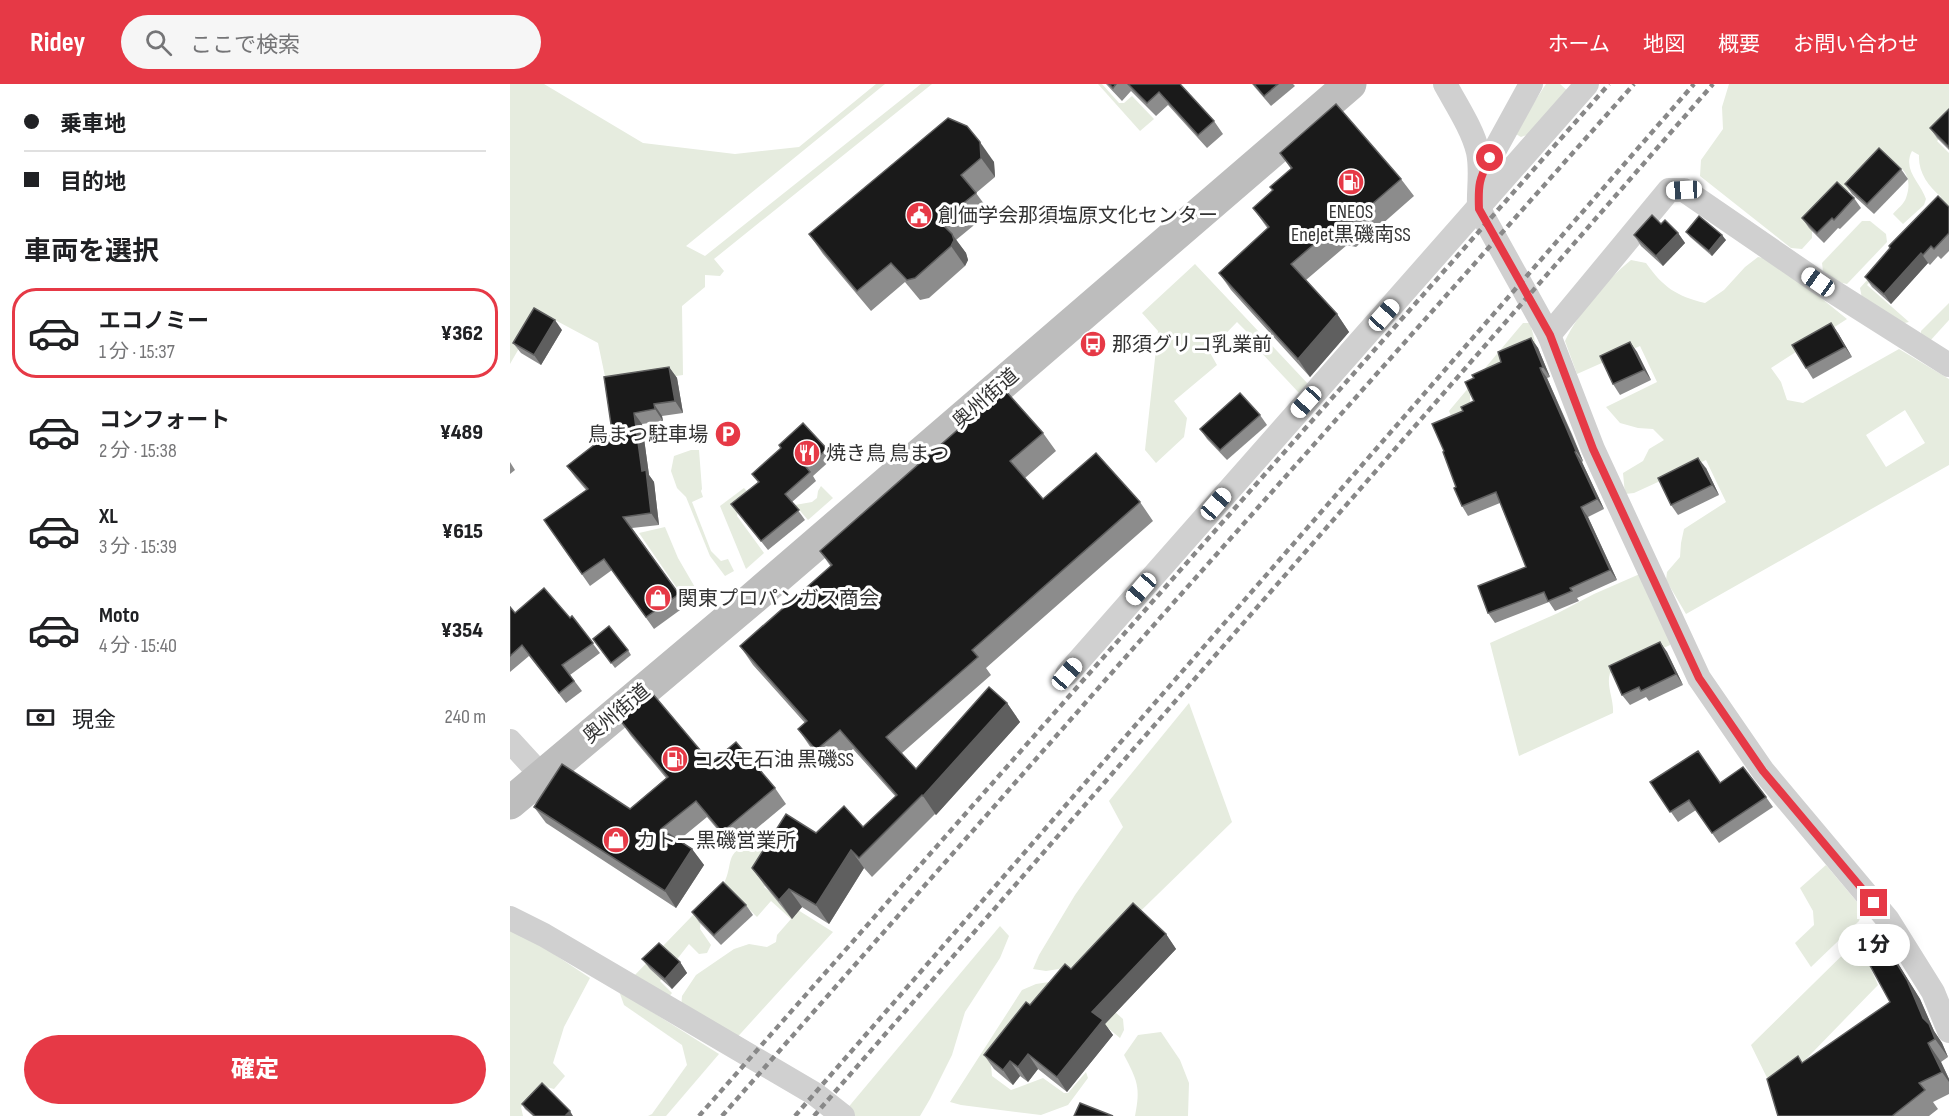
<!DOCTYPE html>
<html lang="ja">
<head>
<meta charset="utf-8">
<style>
	body { margin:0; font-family:"Sofia Sans Condensed","Noto Sans JP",sans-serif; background:#f6f6f6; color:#202124; height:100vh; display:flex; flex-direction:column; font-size:22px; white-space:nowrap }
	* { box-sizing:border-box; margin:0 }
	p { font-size:20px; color:#757577 }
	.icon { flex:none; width:33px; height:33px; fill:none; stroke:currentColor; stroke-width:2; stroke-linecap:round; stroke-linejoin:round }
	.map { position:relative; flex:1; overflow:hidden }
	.panel { display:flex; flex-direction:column; background:#fff; width:510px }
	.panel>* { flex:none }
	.guide { display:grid; align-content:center; height:132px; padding:0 24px; background:#fff }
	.end { position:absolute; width:27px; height:27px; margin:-14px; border:8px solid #e63946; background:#fff; box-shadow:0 0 0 3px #fff }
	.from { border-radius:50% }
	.bubble { position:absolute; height:42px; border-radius:21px; background:#fff; box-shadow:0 3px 15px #0003; font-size:20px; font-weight:800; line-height:42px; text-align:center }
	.car { position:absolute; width:18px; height:36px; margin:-18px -9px; border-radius:8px; box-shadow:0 0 4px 2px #0007; background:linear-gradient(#fff 24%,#345 0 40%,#fff 0 76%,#345 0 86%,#fff 0) }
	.guide b { display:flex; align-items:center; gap:21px; height:57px; font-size:22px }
	.guide b+b { border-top:2px solid #e0e0e0 }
	.guide i { width:15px; height:15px; background:#202124 }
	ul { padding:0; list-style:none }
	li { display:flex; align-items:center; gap:18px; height:90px; margin:0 12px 9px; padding:0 12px; border:3px solid transparent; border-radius:24px }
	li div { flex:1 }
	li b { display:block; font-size:22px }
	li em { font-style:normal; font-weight:800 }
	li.selected { border-color:#e63946 }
	li>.icon { width:54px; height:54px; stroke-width:1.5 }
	h2 { padding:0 24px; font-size:27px; line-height:72px }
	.pay { display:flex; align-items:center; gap:15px; height:66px; padding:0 24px; font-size:22px }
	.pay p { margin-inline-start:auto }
	.action { display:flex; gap:12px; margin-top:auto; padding:12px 24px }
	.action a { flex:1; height:69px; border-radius:36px; background:#e63946; color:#fff; font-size:24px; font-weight:800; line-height:69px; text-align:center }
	header { display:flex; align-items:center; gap:36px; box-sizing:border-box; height:84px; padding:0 30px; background:#e63946; color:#fff }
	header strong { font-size:28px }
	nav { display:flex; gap:33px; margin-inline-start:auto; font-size:21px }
	.search { width:420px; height:54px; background:#f6f6f6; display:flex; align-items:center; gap:15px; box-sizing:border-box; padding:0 21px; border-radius:33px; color:#757577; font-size:22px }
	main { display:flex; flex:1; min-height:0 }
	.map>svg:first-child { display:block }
</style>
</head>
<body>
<header>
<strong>Ridey</strong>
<div class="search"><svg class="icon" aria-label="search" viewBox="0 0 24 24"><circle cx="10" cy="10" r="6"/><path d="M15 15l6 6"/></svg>ここで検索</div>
<nav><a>ホーム</a><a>地図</a><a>概要</a><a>お問い合わせ</a></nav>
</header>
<main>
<section class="panel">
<div class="guide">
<b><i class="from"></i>乗車地</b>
<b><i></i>目的地</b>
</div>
<h2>車両を選択</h2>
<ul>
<li class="selected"><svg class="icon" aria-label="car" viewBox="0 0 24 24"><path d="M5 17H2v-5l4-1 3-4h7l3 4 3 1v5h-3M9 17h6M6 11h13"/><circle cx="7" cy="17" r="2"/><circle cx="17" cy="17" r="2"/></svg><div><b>エコノミー</b><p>1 分 · 15:37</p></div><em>¥362</em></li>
<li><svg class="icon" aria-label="car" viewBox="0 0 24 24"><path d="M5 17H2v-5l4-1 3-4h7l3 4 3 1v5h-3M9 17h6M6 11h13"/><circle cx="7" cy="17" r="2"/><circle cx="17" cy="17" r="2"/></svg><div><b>コンフォート</b><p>2 分 · 15:38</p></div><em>¥489</em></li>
<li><svg class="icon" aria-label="car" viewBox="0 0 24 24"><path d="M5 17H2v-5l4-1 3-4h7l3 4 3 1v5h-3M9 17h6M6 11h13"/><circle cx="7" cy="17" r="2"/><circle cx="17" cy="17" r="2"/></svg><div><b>XL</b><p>3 分 · 15:39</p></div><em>¥615</em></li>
<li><svg class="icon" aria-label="car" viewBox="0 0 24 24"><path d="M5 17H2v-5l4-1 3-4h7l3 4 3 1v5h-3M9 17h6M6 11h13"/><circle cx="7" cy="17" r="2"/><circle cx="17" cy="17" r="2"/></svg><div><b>Moto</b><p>4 分 · 15:40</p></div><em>¥354</em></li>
</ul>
<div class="pay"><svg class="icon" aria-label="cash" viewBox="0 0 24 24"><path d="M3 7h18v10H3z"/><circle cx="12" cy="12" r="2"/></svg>現金<p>240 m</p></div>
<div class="action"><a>確定</a></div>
</section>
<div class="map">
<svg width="1439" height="1032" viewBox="0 0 1439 1032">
	<rect width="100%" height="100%" fill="#fff"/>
	<g fill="#e6ecdf" fill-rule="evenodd">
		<polygon points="0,0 34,0 133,59 225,70 289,63 366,0 375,0 176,162 195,172 411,0 422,0 204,175 214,187 210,192 195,191 195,203 172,222 173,291 97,302 88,259 30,228 0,280"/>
		<polygon points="588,0 592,0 609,19 614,19 622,12 644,35 630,47"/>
		<polygon points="1036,0 1050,0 1061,10 1028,47 1011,53 1004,49"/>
		<path d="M1219,0H1439V45L1427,57L1439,69V123L1433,119L1357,201L1399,238L1390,240L1352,214L1350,204L1431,113C1418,102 1408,88 1409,71L1402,67C1392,86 1411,99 1416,115L1414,121L1393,140L1383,130C1387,125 1394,120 1396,114C1404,91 1392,79 1370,76L1302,143V154L1292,165L1281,164L1190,92L1191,76L1213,45L1212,23Z"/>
		<polygon points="1352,137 1360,137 1376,150 1377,158 1337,200 1328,198 1313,187 1312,179"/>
		<path d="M1248,173L1264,176L1337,235L1261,284L1271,298L1277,316L1293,319L1389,265L1439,295V381L1176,530L1156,496L1157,488L1170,473L1171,459L1174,445L1216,418L1196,376L1124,409L1115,410L1113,389L1133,377L1139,365L1154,356L1143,345L1128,344L1110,339L1096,323L1147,298L1130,262L1067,290L1055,257C1069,228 1096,196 1121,176L1136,179C1153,203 1166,212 1195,219L1214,206L1235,183ZM1395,326L1415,359L1376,383L1356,351Z"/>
		<polygon points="685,180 799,301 790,310 746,263 741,252 727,238 699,267 707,281 664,317 677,334 674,353 646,379 635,366 648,247 632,229"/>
		<polygon points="1439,219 1439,236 1419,258 1411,252 1411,247"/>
		<polygon points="1013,239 1020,239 1026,261 993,275 960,312 960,320 944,339 939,327"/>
		<polygon points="181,366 189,366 192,405 191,407 193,413 182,418 201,467 211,477 218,475 224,487 215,492 200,472 176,413 167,404 161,387 164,372"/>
		<polygon points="311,402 323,414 298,436 285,421 302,418 307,414 308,407"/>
		<polygon points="234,404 243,414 228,427 227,432 254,469 236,485 210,422"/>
		<polygon points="155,443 168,474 190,512 190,520 182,526 129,449"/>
		<path d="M1132,489L1162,554L1160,561L1100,589C1096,602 1104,615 1103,629L1009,672L980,559L1048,529L1084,510Z"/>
		<polygon points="679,619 722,738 608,849 581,880 536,887 523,885 529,871 565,811 613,743 599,717"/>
		<path d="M235,760C249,762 256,772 264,784L254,803L264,811L323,848L222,959L171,924L172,912L186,891L224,865L239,860L257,863L266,858L267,851L281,835L261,817L247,833L221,807L191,833L190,845L201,861L197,869L189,870L179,860L150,897L162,909L157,915L122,894L214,799C223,781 215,772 235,760Z"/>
		<polygon points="1316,781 1353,825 1349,837 1301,883 1285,859 1304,841 1303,827 1290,804"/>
		<polygon points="1364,840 1383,865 1361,885 1368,901 1264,1008 1241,961"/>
		<polygon points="0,841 80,894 54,943 43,979 55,992 44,1005 33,1002 11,1023 13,1032 0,1032"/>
		<polygon points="490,842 499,852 490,874 455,928 442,971 420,1015 410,1032 331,1032"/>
		<polygon points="566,894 613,935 614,946 610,954 574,924 481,981 482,992 501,1006 533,994 554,1009 558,1009 576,988 578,994 558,1021 531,1031 451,1021 440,1018 512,906 526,900"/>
		<polygon points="109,907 209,970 156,1032 138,1032 142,1030 177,981 172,961 114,921"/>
		<path d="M651,948L670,976L679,999L678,1032H625C631,1003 627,996 614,971L628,951Z"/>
	</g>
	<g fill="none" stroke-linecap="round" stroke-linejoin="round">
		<g stroke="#d0d0d0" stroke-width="24">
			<path d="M935,0C946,20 963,46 968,68C972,87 968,106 969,125L1039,251L1083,365L1189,594L1253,687L1378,836L1423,908L1439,947"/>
			<polyline points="970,93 1021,0"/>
			<polyline points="1039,251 1159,106 1174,106 1308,198 1439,281"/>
			<polyline points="557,590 1077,0"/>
			<polyline points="0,657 32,692"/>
			<polyline points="0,834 34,851 305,1010 333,1032"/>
		</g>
		<polyline stroke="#bdbdbd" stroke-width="33" points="0,719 241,516 840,0"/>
		<g stroke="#888" stroke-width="4.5" stroke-dasharray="6 4.5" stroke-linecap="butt">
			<polyline points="189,1032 1099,0"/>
			<polyline points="212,1032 650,534 1124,0"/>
			<polyline points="285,1032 1184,0"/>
			<polyline points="304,1032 1203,0"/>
		</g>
	</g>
	<g fill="#8c8c8c">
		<polygon points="596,0 670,0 704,37 713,50 697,64 658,21 646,32 621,7 612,17"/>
		<polygon points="742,0 783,0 785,2 761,22"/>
		<polygon points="1439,25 1439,66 1427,54 1420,44"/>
		<polygon points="438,34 484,78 485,93 466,109 480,128 446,156 456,169 458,176 455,182 419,214 410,216 395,198 361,227 313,170 299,150"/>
		<polygon points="770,69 891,95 904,112 846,163 837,161 796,196 827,230 839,248 800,293 721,206 709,189 758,145 743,124 763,107 760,103 781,85"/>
		<polygon points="1391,85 1398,95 1364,130 1342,110 1335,100"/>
		<polygon points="1344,114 1351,124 1330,145 1328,144 1314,159 1299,144 1292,134"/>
		<polygon points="1439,123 1439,167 1431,175 1428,172 1420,181 1418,179 1381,220 1362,203 1355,193"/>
		<polygon points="1151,140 1168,149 1175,159 1153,182 1131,162 1124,151"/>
		<polygon points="1176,148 1216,156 1202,172 1180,153"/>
		<polygon points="52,246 31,281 11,269 3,259"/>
		<polygon points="1328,249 1342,273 1303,295 1296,284"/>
		<polygon points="1021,254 1028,264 1040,293 1037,294 1062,350 1073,377 1072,378 1094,425 1078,433 1107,496 1067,514 1069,517 1045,527 1039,518 985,539 978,529 1016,483 990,419 958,432 952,422 946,403 934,367 953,327 964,317 964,294 991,278"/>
		<polygon points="1120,258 1127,268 1141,296 1110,311 1103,300"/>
		<polygon points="159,283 167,294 173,329 152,332 153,337 132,340 139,391 144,398 149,441 122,444 177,521 144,545 102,486 80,502 34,436 76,406 65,393 57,382 102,347"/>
		<polygon points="750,331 757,341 717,376 697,355 690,345"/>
		<polygon points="533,349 546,367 515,394 533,415 630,418 643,437 476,584 481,591 392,669 406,685 497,619 510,638 426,731 425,730 362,793 354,784 319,840 292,823 282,835 255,802 242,784 306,749 353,743 386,713 343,665 319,685 301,664 288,645 295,639 243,581 230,562 321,483 310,467"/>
		<polygon points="317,365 323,374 303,392 306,397 282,418 295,436 258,466 221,420 248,398 242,390"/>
		<polygon points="0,378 5,386 0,390"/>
		<polygon points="1196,384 1209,411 1168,431 1161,421"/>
		<polygon points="0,523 5,529 60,534 62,532 90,569 60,591 72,607 56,619 19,572 0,588"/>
		<polygon points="83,555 118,566 121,571 105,584"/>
		<polygon points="1150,558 1157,568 1173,601 1139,617 1136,613 1120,621 1112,611"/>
		<polygon points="109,635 201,679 265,704 276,720 223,764 197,733 169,756 182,765 194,781 166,824 36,739 24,723 120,725 156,694 121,652"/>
		<polygon points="1140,698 1210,699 1256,713 1263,723 1209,759 1186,726 1168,738"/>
		<polygon points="236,821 243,831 211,861 189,838 182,828"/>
		<polygon points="656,850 666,865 595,940 603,951 557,1008 528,985 518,998 510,992 503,1001 484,985 474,971 520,921 561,885"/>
		<polygon points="1371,854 1384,873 1410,915 1424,947 1432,959 1438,973 1431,978 1439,995 1439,1010 1423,1018 1428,1025 1419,1032 1268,1032 1293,979 1380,918"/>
		<polygon points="132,875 170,878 177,889 162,905 140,885"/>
		<polygon points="12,1020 63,1032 23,1032 15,1025"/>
	</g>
	<g fill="#5f5f5f">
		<polygon points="470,58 484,78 485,93 471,74"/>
		<polygon points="1168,149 1175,159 1153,182 1146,172"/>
		<polygon points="442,150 456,169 458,176 455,182 441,162"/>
		<polygon points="1212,151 1216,156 1202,172 1199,167"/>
		<polygon points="1411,169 1418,179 1381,220 1374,210"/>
		<polygon points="827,230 839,248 800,293 788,275"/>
		<polygon points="45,236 52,246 31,281 24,271"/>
		<polygon points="1321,239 1328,249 1342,273 1335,263"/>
		<polygon points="1021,254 1028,264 1040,293 1033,283"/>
		<polygon points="1120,258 1127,268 1141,296 1134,286"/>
		<polygon points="159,283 167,294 173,329 165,317"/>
		<polygon points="1030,284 1037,294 1073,377 1066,367"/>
		<polygon points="144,320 152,332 153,337 145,325"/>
		<polygon points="124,329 132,340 139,391 144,398 149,441 141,429 132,387"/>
		<polygon points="1065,368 1072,378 1094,425 1087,415"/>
		<polygon points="1188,374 1196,384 1209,411 1202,401"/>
		<polygon points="1071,423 1078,433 1107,496 1100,486"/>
		<polygon points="1150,558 1157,568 1173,601 1166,590"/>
		<polygon points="497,619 510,638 426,731 413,712"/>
		<polygon points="182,765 194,781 166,824 155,807"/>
		<polygon points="341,766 354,784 319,840 306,821"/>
		<polygon points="279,805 292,823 282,835 269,816"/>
		<polygon points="656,850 666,865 595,940 603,951 557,1008 547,993 582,928"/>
		<polygon points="1371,854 1384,873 1410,915 1424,947 1432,959 1438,973 1425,955 1413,934"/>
		<polygon points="170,878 177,889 162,905 155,895"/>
		<polygon points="1418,959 1431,978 1439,995 1439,998 1432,988"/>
		<polygon points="518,970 528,985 518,998 508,983"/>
		<polygon points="500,977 510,992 503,1001 493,986"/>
		<polygon points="60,1027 63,1032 55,1032"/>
	</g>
	<g fill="#1a1a1a" stroke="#5f5f5f" stroke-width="1.5">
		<polygon points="599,0 606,0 603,4"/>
		<polygon points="618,0 670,0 704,37 688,51 649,8 637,19"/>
		<polygon points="744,0 768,0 754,12"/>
		<polygon points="826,20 891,95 833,145 824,143 781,180 827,230 788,275 709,189 759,143 743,124 763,106 760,103 782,84 770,69"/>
		<polygon points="1439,25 1439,63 1420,44"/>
		<polygon points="438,34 457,42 470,58 471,74 451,91 466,109 430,138 442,150 444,156 441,162 405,194 397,196 381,179 347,207 299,150"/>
		<polygon points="1369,64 1391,85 1357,120 1335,100"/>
		<polygon points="1327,98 1344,114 1324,136 1322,134 1307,149 1292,134"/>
		<polygon points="1428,112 1439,123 1439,149 1424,165 1421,162 1413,171 1411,169 1374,210 1355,193 1380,164 1379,162"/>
		<polygon points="1142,131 1151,140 1155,136 1168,149 1146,172 1124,151"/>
		<polygon points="1189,132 1212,151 1199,167 1176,148"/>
		<polygon points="24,224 45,236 24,271 3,259"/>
		<polygon points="1321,239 1335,263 1296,284 1282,261"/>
		<polygon points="1021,254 1033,283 1030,284 1055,341 1066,367 1065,368 1087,415 1071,423 1100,486 1060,504 1062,507 1038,517 1034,508 978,529 968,502 1016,483 986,408 952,422 944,404 946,403 933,368 934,367 922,340 953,327 951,323 964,317 955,298 964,294 962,291 991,278 988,268"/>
		<polygon points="1120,258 1134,286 1103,300 1090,272"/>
		<polygon points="159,283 165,317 144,320 145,325 124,329 132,387 136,386 141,429 113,433 169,510 136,533 94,475 72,490 34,436 78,405 57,382 102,347 94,293"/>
		<polygon points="494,305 533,349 500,377 533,415 586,369 630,418 462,566 468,573 376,653 406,685 479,603 497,619 413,712 412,711 349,774 341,766 306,821 279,805 269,816 242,784 276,730 306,749 334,722 353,743 387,711 330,646 306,666 288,645 297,637 230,562 322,481 310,467"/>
		<polygon points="730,309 750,331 710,366 690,345"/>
		<polygon points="293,339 317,365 296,383 300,388 275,410 289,426 251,457 221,420 249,398 242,390 271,364 269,361"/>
		<polygon points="1188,374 1202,401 1161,421 1148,394"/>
		<polygon points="34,504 60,534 62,532 83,559 52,581 64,597 49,609 12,561 0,572 0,523 5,529"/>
		<polygon points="99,542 118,566 101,579 83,555"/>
		<polygon points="1150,558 1166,590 1131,607 1129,603 1112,611 1099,582"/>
		<polygon points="142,609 201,679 226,658 265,704 212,748 186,717 151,745 182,765 155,807 24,723 52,680 120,725 158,693 109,635"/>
		<polygon points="1188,667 1210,699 1233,683 1256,713 1202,749 1179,716 1160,728 1140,698"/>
		<polygon points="213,798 236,821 204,851 182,828"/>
		<polygon points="623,819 656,850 582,928 593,936 547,993 518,970 508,983 500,977 493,986 474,971 516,918 520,921 555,880 561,885"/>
		<polygon points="1371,854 1397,896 1413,934 1419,940 1425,955 1418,959 1432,988 1409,999 1415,1006 1382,1032 1268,1032 1257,995 1288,972 1292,979 1380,918 1351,865"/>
		<polygon points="149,859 170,878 155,895 132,875"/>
		<polygon points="32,999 60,1027 55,1032 25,1032 12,1020"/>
		<polygon points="570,1019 603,1032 564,1032"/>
	</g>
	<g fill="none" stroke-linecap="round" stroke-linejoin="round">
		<path stroke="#e63946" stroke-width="8" d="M980,74C969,95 968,101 969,125L1040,251L1083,365L1189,594L1253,687L1364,819"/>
	</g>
	<defs>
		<symbol id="fuel-disc" viewBox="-11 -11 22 22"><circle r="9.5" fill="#e63946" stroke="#fff"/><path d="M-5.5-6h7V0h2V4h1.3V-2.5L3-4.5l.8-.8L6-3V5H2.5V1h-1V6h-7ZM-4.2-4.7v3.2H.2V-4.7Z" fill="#fff"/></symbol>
		<symbol id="civic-disc" viewBox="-11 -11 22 22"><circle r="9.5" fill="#e63946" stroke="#fff"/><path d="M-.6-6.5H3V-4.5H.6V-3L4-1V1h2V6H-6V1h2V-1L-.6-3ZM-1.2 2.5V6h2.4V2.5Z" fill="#fff"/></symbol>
		<symbol id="bus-disc" viewBox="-11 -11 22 22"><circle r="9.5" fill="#e63946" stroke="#fff"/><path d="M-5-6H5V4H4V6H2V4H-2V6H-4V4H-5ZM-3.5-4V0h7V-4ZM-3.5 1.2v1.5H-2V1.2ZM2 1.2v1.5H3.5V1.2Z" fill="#fff"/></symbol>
		<symbol id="parking-disc" viewBox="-11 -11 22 22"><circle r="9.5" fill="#e63946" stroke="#fff"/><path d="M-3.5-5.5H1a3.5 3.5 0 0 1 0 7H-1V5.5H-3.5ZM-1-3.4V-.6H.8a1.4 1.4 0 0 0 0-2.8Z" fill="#fff"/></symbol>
		<symbol id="restaurant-disc" viewBox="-11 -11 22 22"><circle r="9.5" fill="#e63946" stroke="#fff"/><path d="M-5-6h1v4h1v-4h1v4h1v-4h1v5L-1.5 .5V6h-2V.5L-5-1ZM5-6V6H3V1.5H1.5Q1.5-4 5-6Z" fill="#fff"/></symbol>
		<symbol id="shop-disc" viewBox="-11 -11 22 22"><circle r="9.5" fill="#e63946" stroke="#fff"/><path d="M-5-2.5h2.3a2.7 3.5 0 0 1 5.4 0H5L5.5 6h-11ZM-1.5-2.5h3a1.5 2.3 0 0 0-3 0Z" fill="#fff"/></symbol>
	</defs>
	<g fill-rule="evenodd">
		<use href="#fuel-disc" x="826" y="83" width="30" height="30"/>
		<use href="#civic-disc" x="394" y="116" width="30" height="30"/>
		<use href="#bus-disc" x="568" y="245" width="30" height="30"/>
		<use href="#parking-disc" x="203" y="335" width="30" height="30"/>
		<use href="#restaurant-disc" x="282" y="354" width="30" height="30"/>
		<use href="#shop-disc" x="133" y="499" width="30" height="30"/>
		<use href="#fuel-disc" x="150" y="660" width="30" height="30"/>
		<use href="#shop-disc" x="91" y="741" width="30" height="30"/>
	</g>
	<g text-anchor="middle" stroke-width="6" stroke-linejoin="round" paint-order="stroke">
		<g font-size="20" fill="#333" stroke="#fff" text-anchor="start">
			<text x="841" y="134" text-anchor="middle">ENEOS<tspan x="841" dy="23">EneJet黒磯南SS</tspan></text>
			<text x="428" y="138">創価学会那須塩原文化センター</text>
			<text x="602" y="267">那須グリコ乳業前</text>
			<text x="198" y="357" text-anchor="end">鳥まつ駐車場</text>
			<text x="316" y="376">焼き鳥 鳥まつ</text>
			<text x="168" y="521">関東プロパンガス商会</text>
			<text x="184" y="682">コスモ石油 黒磯SS</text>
			<text x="126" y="763">カトー黒磯営業所</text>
		</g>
		<g font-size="20" fill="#333" stroke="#fff">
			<text transform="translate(475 314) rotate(-41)" y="7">奥州街道</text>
			<text transform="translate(106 629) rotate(-40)" y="7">奥州街道</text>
		</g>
	</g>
</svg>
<i class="end from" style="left:980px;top:74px"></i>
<i class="end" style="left:1364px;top:819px"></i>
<div class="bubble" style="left:1328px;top:840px;width:72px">1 分</div>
<i class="car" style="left:1174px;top:106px;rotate:267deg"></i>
<i class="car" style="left:1308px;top:198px;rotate:305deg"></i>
<i class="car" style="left:874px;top:231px;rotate:42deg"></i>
<i class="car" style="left:796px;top:318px;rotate:222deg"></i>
<i class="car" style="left:706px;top:420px;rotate:41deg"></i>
<i class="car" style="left:631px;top:505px;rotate:221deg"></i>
<i class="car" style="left:557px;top:590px;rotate:41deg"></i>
</div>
</main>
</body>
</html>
